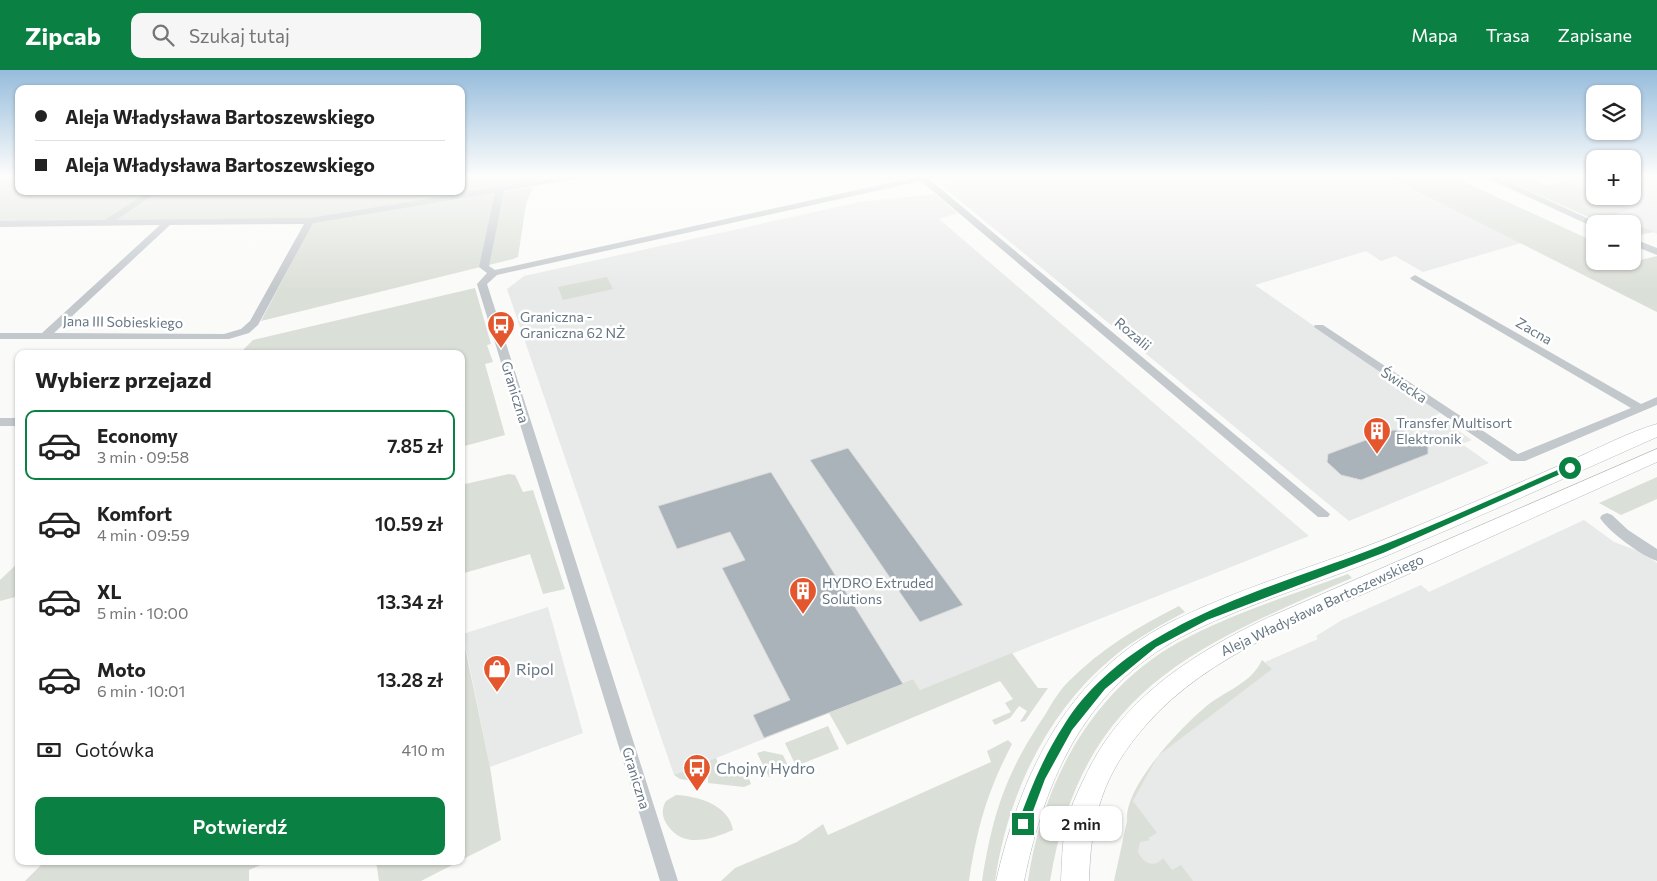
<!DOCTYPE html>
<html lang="pl">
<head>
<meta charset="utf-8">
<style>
	body { margin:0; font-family:Commissioner,sans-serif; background:#f6f6f6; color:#222; height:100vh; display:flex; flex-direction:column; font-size:19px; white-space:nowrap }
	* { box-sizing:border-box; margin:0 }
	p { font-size:16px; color:#767676 }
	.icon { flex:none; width:28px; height:28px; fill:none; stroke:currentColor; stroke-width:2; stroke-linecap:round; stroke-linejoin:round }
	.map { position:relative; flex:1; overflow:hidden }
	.sheet { position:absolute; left:15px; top:280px; width:450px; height:515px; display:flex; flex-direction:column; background:#fff; border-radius:10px; box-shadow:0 1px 4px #0004 }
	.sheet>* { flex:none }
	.banner { position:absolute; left:15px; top:15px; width:450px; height:110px; border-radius:10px; box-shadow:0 1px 4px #0004; display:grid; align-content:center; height:110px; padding:0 20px; background:#fff }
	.fabs { position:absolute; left:1586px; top:15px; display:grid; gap:10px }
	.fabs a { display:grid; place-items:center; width:55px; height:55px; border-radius:10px; background:#fff; box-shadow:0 1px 4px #0004; font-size:25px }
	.end { position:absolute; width:22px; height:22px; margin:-11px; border:6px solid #0b8043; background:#fff; box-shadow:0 0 0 2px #fff }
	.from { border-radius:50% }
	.bubble { position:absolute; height:35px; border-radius:10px; background:#fff; box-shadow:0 1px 4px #0004; font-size:16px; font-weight:600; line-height:35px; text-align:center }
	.banner b { display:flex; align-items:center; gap:18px; height:48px; font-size:19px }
	.banner b+b { border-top:1px solid #e0e0e0 }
	.banner i { width:12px; height:12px; background:#222 }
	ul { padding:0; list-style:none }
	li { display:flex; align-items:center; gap:15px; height:70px; margin:0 10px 8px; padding:0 10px; border:2px solid transparent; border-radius:10px }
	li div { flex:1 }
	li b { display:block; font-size:19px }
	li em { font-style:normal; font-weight:600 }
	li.selected { border-color:#0b8043 }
	li>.icon { width:45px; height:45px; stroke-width:1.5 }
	h2 { padding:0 20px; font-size:22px; line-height:60px }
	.pay { display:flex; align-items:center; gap:12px; height:55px; padding:0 20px; font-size:19px }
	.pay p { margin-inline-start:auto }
	.action { display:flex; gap:10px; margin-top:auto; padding:10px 20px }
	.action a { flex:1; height:58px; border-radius:10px; background:#0b8043; color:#fff; font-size:20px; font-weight:600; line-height:58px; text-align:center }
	header { display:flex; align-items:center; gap:30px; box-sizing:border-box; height:70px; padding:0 25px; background:#0b8043; color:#fff }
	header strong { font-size:24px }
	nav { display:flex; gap:28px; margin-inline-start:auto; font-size:18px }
	.search { width:350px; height:45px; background:#f6f6f6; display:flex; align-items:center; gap:12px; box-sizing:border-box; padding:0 18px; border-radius:10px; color:#767676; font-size:19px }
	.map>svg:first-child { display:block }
</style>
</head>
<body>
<header>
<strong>Zipcab</strong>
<div class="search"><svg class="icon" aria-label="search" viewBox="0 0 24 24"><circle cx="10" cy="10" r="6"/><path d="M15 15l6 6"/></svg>Szukaj tutaj</div>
<nav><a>Mapa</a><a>Trasa</a><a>Zapisane</a></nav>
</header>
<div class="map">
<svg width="1657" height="811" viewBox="0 0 1657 811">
	<rect width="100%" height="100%" fill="#fafaf8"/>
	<g fill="#e8e9e9">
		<polygon points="975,107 1389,107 1521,173 1423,202 1395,186 1381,191 1366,181 1255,215 1440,343 1436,345 1472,370 1462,374 1489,393 1349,451 941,115"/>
		<polygon points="1580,107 1595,107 1595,124 1565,111"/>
		<polygon points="1633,107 1657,107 1657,164 1613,145 1631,139 1601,126 1632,126"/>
		<polygon points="935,124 957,143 939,149 1309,466 920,620 913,609 674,705 507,219 524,206 860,132"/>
		<polygon points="1584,450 1614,472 1641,482 1657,493 1657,811 1187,811 1137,805 1133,731 1158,686 1271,599 1265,592 1318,569 1316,566 1342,550 1421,515 1429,522"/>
		<polygon points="548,537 583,663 490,697 463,564"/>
	</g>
	<g fill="#dadfd7">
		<polygon points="0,107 19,107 19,121 461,121 461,107 538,107 537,112 332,149 533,117 526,134 518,187 513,189 261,251 313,152 0,155"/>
		<polygon points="1389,107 1453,107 1595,172 1595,191 1636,191 1657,186 1657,242"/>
		<polygon points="1498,107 1528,107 1547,116 1565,111 1595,124 1595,126 1601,126 1631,139 1614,145 1654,162 1633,166 1632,154 1604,154"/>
		<polygon points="607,207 613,219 563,230 558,217"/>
		<polygon points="475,218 491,274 487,275 493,292 485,294 505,365 461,377 461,284 239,284 253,270"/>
		<polygon points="509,404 515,405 523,422 533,420 565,519 543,524 530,484 461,504 461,415"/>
		<polygon points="1657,407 1657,429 1621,445 1599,433"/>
		<polygon points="19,492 19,526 0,531 0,510"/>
		<path d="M1348,504L1352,508C1192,578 1082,620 1050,811H1028C1042,714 1091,621 1179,572C1232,543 1292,525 1348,504Z"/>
		<path d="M1179,536L1185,542C1159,556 1133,570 1111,589C1045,644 1007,728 995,811H982C993,742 1006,703 1045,645C1052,633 1059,621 1069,611C1101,579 1139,556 1179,536Z"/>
		<polygon points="461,558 490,697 501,770 461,790"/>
		<polygon points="1012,583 1038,618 1048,618 1025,651 1020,652 1027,641 1019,636 1010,648 995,655 992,650 1011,642 1005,633 1013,629 1000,611 847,675 829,643 913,609 920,620"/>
		<path d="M1262,590L1272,599L1158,686L1133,731L1157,763L1148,768L1150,770L1140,772L1138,782C1143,793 1154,799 1163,788L1172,800L1181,795L1193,811H1114L1127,751C1124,716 1183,655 1209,634C1228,620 1252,612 1262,590Z"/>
		<polygon points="828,656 839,679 796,696 785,673"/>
		<path d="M1008,670L1012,674C987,722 977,758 969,811H721L735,798L797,772L823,754L828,765L991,692L987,681Z"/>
		<polygon points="764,681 783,685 789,698 769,707 757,683"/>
		<polygon points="716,688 722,703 744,695 751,714 744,717 708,713 708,708 694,707 693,711 680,709 674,705"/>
		<path d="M676,725C698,726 729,735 733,760C712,769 684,779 668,756C662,748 661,739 666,731Z"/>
		<polygon points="45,791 270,791 249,800 249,811 25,811"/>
		<polygon points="376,791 460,791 421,811 379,811"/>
	</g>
	<g fill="#aab3b9" stroke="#dcdcda">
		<polygon points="1393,360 1404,361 1419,369 1428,377 1428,384 1361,410 1341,405 1327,392 1328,384"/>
		<polygon points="848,378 941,505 963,535 920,552 810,390"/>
		<polygon points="771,402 903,614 764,668 753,645 790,630 722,498 745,490 730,462 677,479 658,436"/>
	</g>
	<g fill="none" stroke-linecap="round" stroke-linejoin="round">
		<defs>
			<g id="primary">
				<path d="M1657,354V367C1567,407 1477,448 1386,486C1322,512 1254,531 1191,562C1088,613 1046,704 1024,811H996C1022,700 1068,603 1175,550C1250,513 1333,492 1410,459C1465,436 1520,413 1574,389C1601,377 1629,362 1657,354Z"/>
				<path d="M1657,379V392C1570,431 1482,471 1395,510C1309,549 1210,582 1146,655C1102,705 1091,747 1089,811H1061C1062,792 1062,773 1066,754C1070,739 1076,725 1083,711C1119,630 1190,585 1267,548Z"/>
			</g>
		</defs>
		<use href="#primary" stroke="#b5babe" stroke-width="1"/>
		<g fill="#c3c8cc" fill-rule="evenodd">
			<path d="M560,107H579L575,109L504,121L489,196L495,200L916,107H931L929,109L1330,444L1328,447H1318L921,111L497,205L487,214L678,811H660L477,214L487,203L479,197L495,123L313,153L258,255L249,263L229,269H0V263H42L160,155L0,157V151L105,150L149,121H159L116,150L310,148ZM304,154L250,251L241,259L224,264L54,263L170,155Z"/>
			<polygon points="1415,205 1641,334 1657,327 1657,335 1525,391 1511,391 1314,257 1315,255 1323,255 1518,384 1631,338 1412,210 1410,208"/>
			<rect x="0" y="348" width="19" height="8"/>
			<path d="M1607,443L1612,445L1628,460L1657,479V491C1642,486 1609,462 1600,448L1602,445Z"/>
		</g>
		<g fill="#c3c8cc" fill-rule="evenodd">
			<polygon points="1485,107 1498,107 1600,154 1595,154 1595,157 1591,156"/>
			<polygon points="1632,168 1657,178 1657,185 1632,175"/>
		</g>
		<use href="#primary" fill="#fff" fill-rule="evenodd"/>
	</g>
	<linearGradient id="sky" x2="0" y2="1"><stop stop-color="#96bcdc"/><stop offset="0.48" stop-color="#fdfdfc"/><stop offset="1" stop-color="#fdfdfc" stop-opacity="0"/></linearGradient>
	<rect width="1657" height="221" fill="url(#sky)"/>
	<path fill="#0b8043" d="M1567,396L1574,398L1383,483L1207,550L1156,577L1105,619L1072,660L1045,709L1027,757H1019L1018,754C1030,719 1044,686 1064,655C1127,554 1265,520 1370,480C1436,455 1502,424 1567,396Z"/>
	<defs>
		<symbol id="bus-pin" viewBox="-11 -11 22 30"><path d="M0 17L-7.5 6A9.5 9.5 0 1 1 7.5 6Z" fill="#e4572e" stroke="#fff"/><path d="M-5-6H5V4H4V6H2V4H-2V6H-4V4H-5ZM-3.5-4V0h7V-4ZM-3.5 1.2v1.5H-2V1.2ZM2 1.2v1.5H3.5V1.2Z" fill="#fff"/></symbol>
		<symbol id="building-pin" viewBox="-11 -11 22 30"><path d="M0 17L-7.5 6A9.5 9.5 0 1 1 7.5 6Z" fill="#e4572e" stroke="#fff"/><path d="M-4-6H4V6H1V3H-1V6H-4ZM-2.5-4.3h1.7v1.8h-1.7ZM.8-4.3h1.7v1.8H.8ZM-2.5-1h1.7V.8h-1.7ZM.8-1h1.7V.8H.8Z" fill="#fff"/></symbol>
		<symbol id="shop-pin" viewBox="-11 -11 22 30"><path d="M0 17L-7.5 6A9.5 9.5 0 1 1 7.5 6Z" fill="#e4572e" stroke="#fff"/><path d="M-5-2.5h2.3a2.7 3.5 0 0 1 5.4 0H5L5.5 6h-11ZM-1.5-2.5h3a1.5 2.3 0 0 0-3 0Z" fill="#fff"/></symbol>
	</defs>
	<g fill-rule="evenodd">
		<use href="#bus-pin" x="485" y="239" width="32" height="43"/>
		<use href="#building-pin" x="1361" y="345" width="32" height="43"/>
		<use href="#building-pin" x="787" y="505" width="32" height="43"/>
		<use href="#shop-pin" x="481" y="583" width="32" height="43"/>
		<use href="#bus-pin" x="681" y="682" width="32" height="43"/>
	</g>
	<g text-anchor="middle" stroke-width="5" stroke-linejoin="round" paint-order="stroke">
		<g font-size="14" fill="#657683" stroke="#fff" text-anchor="start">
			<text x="520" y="252">Graniczna -<tspan x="520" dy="16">Graniczna 62 NŻ</tspan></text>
			<text x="1396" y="358">Transfer Multisort<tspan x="1396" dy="16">Elektronik</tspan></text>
			<text x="822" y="518">HYDRO Extruded<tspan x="822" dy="16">Solutions</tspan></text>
		</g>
		<g font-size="14" fill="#657683" stroke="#fff">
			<text transform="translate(123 252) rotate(1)" y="5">Jana III Sobieskiego</text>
			<text transform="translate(1534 261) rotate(30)" y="5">Zacna</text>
			<text transform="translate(1133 264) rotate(40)" y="5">Rozalii</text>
			<text transform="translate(1404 315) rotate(34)" y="5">Świecka</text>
			<text transform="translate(515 322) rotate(73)" y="5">Graniczna</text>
			<text transform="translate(1322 535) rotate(-25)" y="5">Aleja Władysława Bartoszewskiego</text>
			<text transform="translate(636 708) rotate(73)" y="5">Graniczna</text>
		</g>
		<g font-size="16" fill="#657683" stroke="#fff" text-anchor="start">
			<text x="516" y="605">Ripol</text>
			<text x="716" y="704">Chojny Hydro</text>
		</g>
	</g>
</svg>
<div class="fabs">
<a><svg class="icon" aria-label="layers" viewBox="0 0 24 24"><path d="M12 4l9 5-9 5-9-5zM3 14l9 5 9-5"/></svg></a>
<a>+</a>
<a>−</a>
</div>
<i class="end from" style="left:1570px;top:398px"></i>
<i class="end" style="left:1023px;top:754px"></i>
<div class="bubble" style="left:1040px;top:736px;width:82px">2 min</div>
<div class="banner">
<b><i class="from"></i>Aleja Władysława Bartoszewskiego</b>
<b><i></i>Aleja Władysława Bartoszewskiego</b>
</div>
<section class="sheet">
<h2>Wybierz przejazd</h2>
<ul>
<li class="selected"><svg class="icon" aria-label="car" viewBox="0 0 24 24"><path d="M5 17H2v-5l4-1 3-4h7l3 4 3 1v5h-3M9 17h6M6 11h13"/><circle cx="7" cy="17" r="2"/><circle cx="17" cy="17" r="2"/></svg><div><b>Economy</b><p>3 min · 09:58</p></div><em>7.85 zł</em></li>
<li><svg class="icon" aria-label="car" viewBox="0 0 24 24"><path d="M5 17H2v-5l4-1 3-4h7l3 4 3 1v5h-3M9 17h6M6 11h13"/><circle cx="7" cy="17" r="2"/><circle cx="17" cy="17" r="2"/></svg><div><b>Komfort</b><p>4 min · 09:59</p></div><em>10.59 zł</em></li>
<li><svg class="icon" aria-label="car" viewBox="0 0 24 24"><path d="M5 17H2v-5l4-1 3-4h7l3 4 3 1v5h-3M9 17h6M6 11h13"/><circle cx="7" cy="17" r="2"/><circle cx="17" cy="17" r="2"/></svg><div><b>XL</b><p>5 min · 10:00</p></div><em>13.34 zł</em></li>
<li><svg class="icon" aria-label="car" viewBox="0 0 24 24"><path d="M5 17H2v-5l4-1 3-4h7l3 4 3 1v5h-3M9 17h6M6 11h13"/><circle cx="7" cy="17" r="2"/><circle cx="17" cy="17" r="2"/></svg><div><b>Moto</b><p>6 min · 10:01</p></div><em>13.28 zł</em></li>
</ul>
<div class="pay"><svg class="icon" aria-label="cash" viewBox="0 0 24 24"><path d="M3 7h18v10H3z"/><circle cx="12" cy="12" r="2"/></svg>Gotówka<p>410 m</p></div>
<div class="action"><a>Potwierdź</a></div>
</section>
</div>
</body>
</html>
